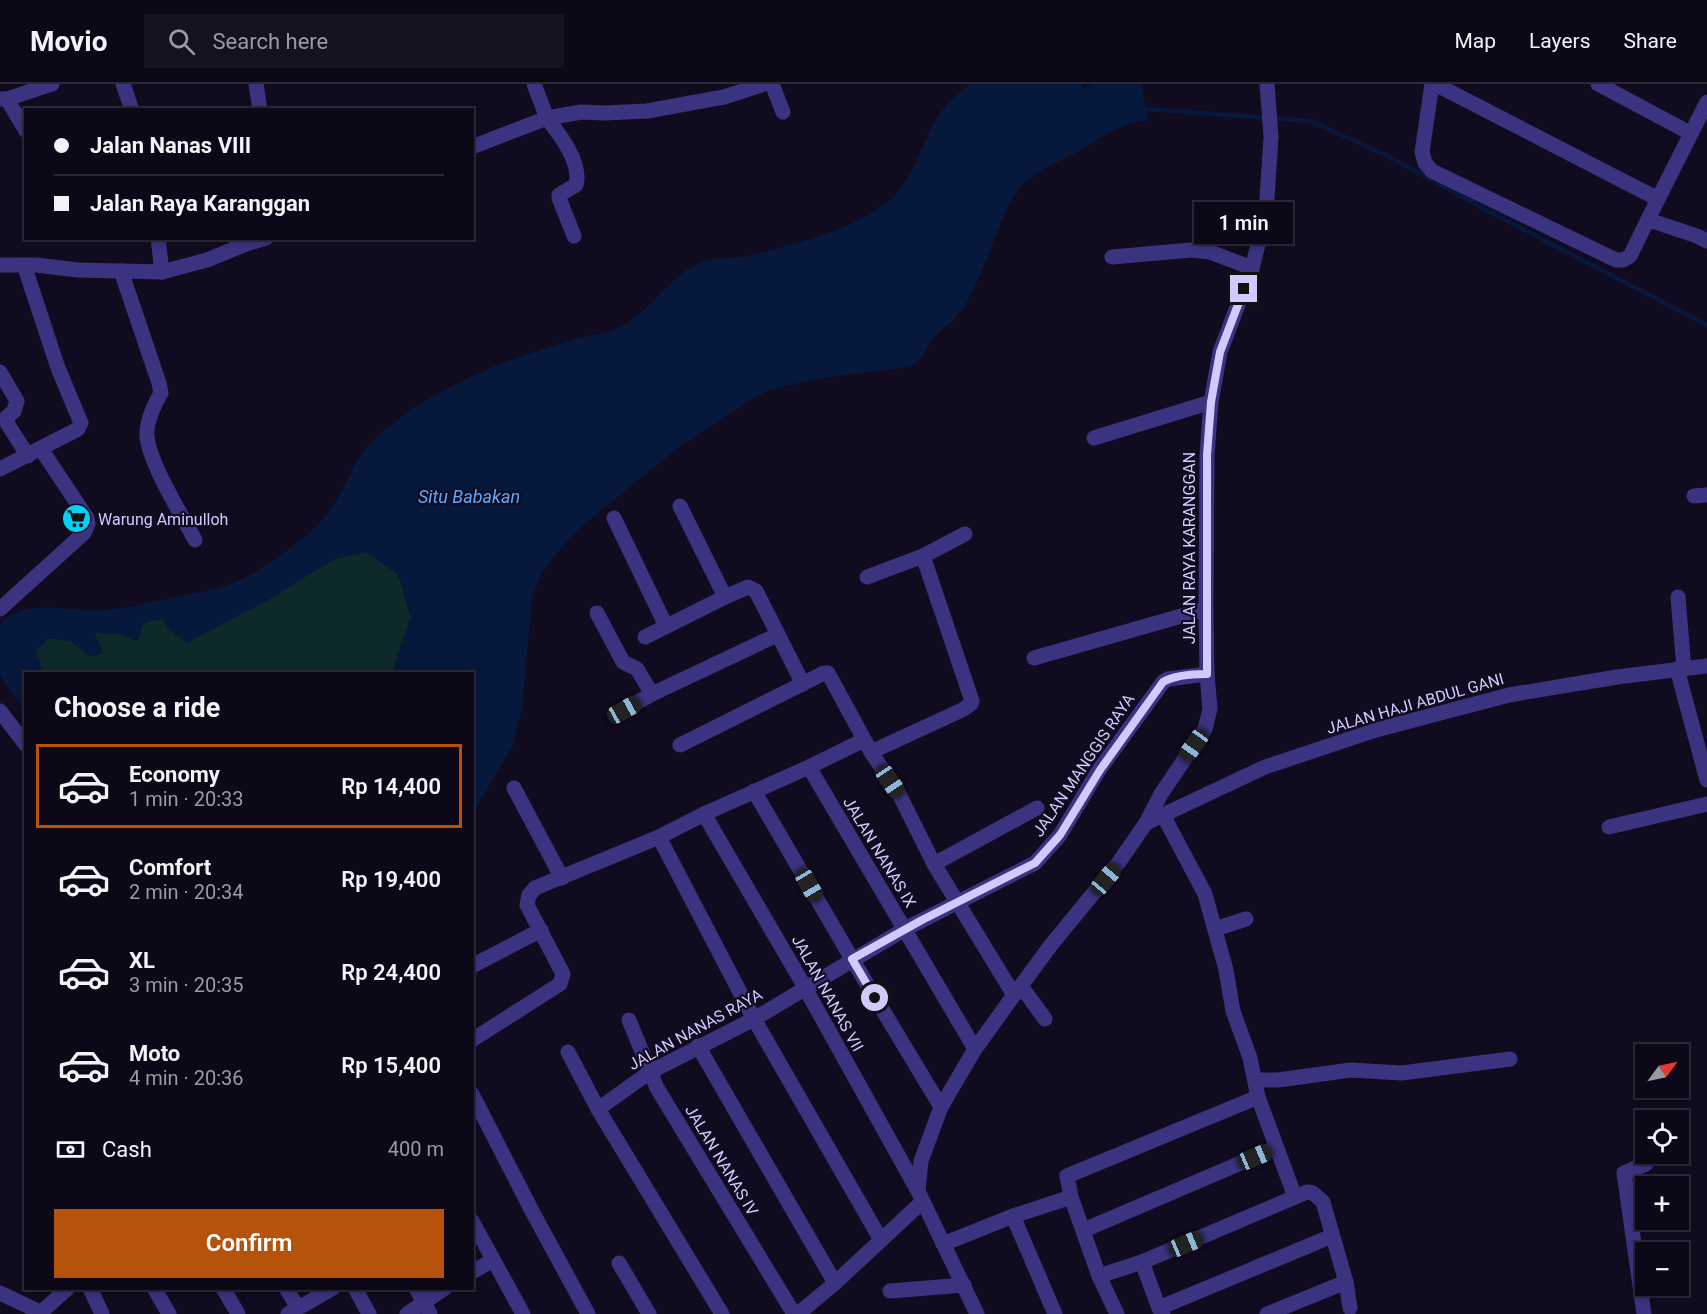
<!DOCTYPE html>
<html lang="en">
<head>
<meta charset="utf-8">
<style>
	body { margin:0; font-family:Roboto,sans-serif; background:#151120; color:#f1f3f6; height:100vh; display:flex; flex-direction:column; font-size:22px; white-space:nowrap }
	* { box-sizing:border-box; margin:0 }
	p { font-size:20px; color:#9a9aa1 }
	.icon { flex:none; width:33px; height:33px; fill:none; stroke:currentColor; stroke-width:2; stroke-linecap:round; stroke-linejoin:round }
	.map { position:relative; flex:1; overflow:hidden }
	.side { position:absolute; left:24px; top:588px; width:450px; height:618px; display:flex; flex-direction:column; background:#0c0817; border-radius:0px; box-shadow:0 3px 9px #0003,0 0 0 2px #2c2936 }
	.side>* { flex:none }
	.top-card { position:absolute; left:24px; top:24px; width:450px; height:132px; border-radius:0px; box-shadow:0 3px 9px #0003,0 0 0 2px #2c2936; display:grid; align-content:center; height:132px; padding:0 30px; background:#0c0817 }
	.needle { width:39px; rotate:57deg }
	.buttons { position:absolute; left:1635px; top:960px; display:grid; gap:12px }
	.buttons a { display:grid; place-items:center; width:54px; height:54px; border-radius:0px; background:#0c0817; box-shadow:0 3px 9px #0003,0 0 0 2px #2c2936; font-size:30px }
	.end { position:absolute; width:27px; height:27px; margin:-14px; border:8px solid #d2caff; background:#111; box-shadow:0 0 0 3px #111 }
	.from { border-radius:50% }
	.bubble { position:absolute; height:42px; border-radius:0px; background:#0c0817; box-shadow:0 3px 9px #0003,0 0 0 2px #2c2936; font-size:20px; font-weight:600; line-height:42px; text-align:center }
	.car { position:absolute; width:18px; height:36px; margin:-18px -9px; border-radius:8px; box-shadow:0 0 4px 2px #0007; background:linear-gradient(#222 24%,#8ab4d8 0 40%,#222 0 76%,#8ab4d8 0 86%,#222 0) }
	.top-card b { display:flex; align-items:center; gap:21px; height:57px; font-size:22px }
	.top-card b+b { border-top:2px solid #2c2936 }
	.top-card i { width:15px; height:15px; background:#f1f3f6 }
	ul { padding:0; list-style:none }
	li { display:flex; align-items:center; gap:18px; height:84px; margin:0 12px 9px; padding:0 18px; border:3px solid transparent; border-radius:0px }
	li div { flex:1 }
	li b { display:block; font-size:22px }
	li em { font-style:normal; font-weight:600 }
	li.on { border-color:#b45309 }
	li>.icon { width:54px; height:54px; stroke-width:1.5 }
	h2 { padding:0 30px; font-size:27px; line-height:72px }
	.pay { display:flex; align-items:center; gap:15px; height:66px; padding:0 30px; font-size:22px }
	.pay p { margin-inline-start:auto }
	.action { display:flex; gap:12px; margin-top:auto; padding:12px 30px }
	.action a { flex:1; height:69px; border-radius:0px; background:#b45309; color:#fff; font-size:24px; font-weight:600; line-height:69px; text-align:center }
	header { display:flex; align-items:center; gap:36px; box-sizing:border-box; height:84px; padding:0 30px; background:#0c0817; border-bottom:2px solid #2c2936 }
	header strong { font-size:28px }
	nav { display:flex; gap:33px; margin-inline-start:auto; font-size:21px }
	.search { width:420px; height:54px; background:#151120; display:flex; align-items:center; gap:15px; box-sizing:border-box; padding:0 21px; border-radius:0px; color:#9a9aa1; font-size:22px }
	.map>svg:first-child { display:block }
</style>
</head>
<body>
<header>
<strong>Movio</strong>
<div class="search"><svg class="icon" aria-label="search" viewBox="0 0 24 24"><circle cx="10" cy="10" r="6"/><path d="M15 15l6 6"/></svg>Search here</div>
<nav><a>Map</a><a>Layers</a><a>Share</a></nav>
</header>
<div class="map">
<svg width="1707" height="1230" viewBox="0 0 1707 1230">
	<rect width="100%" height="100%" fill="#100b1f"/>
	<polygon fill="#0e2929" points="366,468 398,490 411,533 394,582 394,589 43,589 35,567 49,554 70,557 90,572 103,569 94,549 119,550 137,557 143,539 161,535 176,551 266,517 334,475"/>
	<path fill="#07183d" d="M971,0H1081L1083,4L1095,0H1142L1148,37C1125,37 1105,51 1086,63C1064,76 1037,84 1020,104C1006,120 1000,142 992,162C984,181 976,202 966,220C957,236 942,243 931,257C921,269 927,275 908,283L814,295L767,307L749,317L675,366L587,438L563,462L541,489L532,513L522,625L512,663L473,729L472,590L394,589V582L411,533L398,490L366,468L334,475L266,517L187,559L176,551L161,535L143,539L138,557L119,550L94,549L103,569L90,572L70,557L49,554L36,567L43,589L26,590L25,627L0,592V539C34,512 67,529 105,526C124,525 144,519 163,516C190,510 217,507 242,495C276,477 323,444 341,409C352,387 358,370 377,353C433,303 504,276 575,255C588,251 602,250 615,245C647,234 665,193 700,179C716,172 733,175 749,172C799,158 876,143 905,98C930,59 927,29 971,0Z"/>
	<g fill="none" stroke-linecap="round" stroke-linejoin="round">
		<polyline stroke="#07183d" stroke-width="4.5" points="1147,25 1310,37 1388,72 1492,129 1707,241"/>
		<g stroke="#3a3480" stroke-width="15">
			<polyline points="123,0 132,26"/>
			<polyline points="256,0 260,26"/>
			<polyline points="534,0 547,34 581,28 605,29 647,27 724,13 764,0"/>
			<polyline points="772,0 783,28"/>
			<polyline points="1432,0 1422,68 1425,79 1432,87 1616,176 1623,176 1630,172 1658,115"/>
			<polyline points="1435,0 1658,115 1707,18"/>
			<polyline points="1598,0 1690,49"/>
			<polyline points="0,15 7,15 52,0"/>
			<polyline points="7,15 26,47"/>
			<path d="M472,63L547,34C560,51 582,79 576,101L559,111V114L574,152"/>
			<polyline points="1649,136 1697,152 1707,157"/>
			<polyline points="158,154 162,188"/>
			<polyline points="1112,173 1191,166 1210,168 1252,184"/>
			<polyline points="0,181 36,181 78,186 162,188 207,176 246,160 266,154"/>
			<path d="M121,187L159,299L161,309C154,321 146,339 147,353C150,380 181,430 195,456"/>
			<polyline points="0,288 17,317 14,327 6,334 7,339 28,372"/>
			<polyline points="1094,354 1211,318"/>
			<polyline points="0,385 78,345 81,339 58,284 24,181"/>
			<polyline points="1694,412 1707,411"/>
			<polyline points="680,422 725,513"/>
			<polyline points="614,434 666,542"/>
			<polyline points="867,493 923,472 965,450"/>
			<polyline points="1678,513 1684,585"/>
			<polyline points="0,525 84,449 88,440 87,434 41,365"/>
			<polyline points="597,529 623,578 637,585 652,610"/>
			<polyline points="645,553 725,513 748,503 756,507 803,600"/>
			<polyline points="1034,574 1206,525"/>
			<polyline points="1677,585 1707,696"/>
			<polyline points="624,626 652,610 777,551"/>
			<polyline points="0,627 26,661"/>
			<polyline points="680,661 824,589 828,589 871,668 900,712 934,780 1014,911"/>
			<polyline points="871,668 962,626 971,620 972,617 923,472"/>
			<polyline points="809,683 975,965"/>
			<polyline points="514,704 562,794"/>
			<polyline points="754,707 852,875 941,1023"/>
			<polyline points="704,730 799,893 918,1107"/>
			<polyline points="1163,731 1205,810 1226,886 1233,927 1250,974 1258,1013 1295,1113"/>
			<polyline points="1146,739 1265,683 1376,646 1509,611 1617,593 1707,582"/>
			<polyline points="1609,743 1707,720"/>
			<polyline points="659,753 754,935 881,1156"/>
			<polyline points="934,780 1037,724"/>
			<polyline points="1215,845 1246,835"/>
			<polyline points="472,882 541,846"/>
			<polyline points="1021,902 1045,935"/>
			<polyline points="629,936 657,1004 794,1230"/>
			<polyline points="472,956 560,900 563,890 527,821 529,811 535,804 659,753 704,730 809,683 864,656"/>
			<polyline points="698,962 835,1199"/>
			<polyline points="568,968 598,1025 722,1230"/>
			<polyline points="1255,996 1278,996 1351,986 1402,989 1510,975"/>
			<polyline points="472,1010 532,1127 588,1230"/>
			<polyline points="598,1025 650,988 754,935 905,845 1035,779 1060,751 1099,686 1163,598 1168,595 1207,590"/>
			<polyline points="1013,1132 1055,1230"/>
			<polyline points="472,1137 523,1230"/>
			<polyline points="1084,1146 1276,1064"/>
			<polyline points="943,1160 1013,1132 1071,1113"/>
			<polyline points="1142,1178 1159,1224 1163,1230"/>
			<polyline points="619,1179 649,1230"/>
			<polyline points="472,1188 493,1176"/>
			<polyline points="1099,1192 1142,1178 1307,1108 1313,1109 1323,1118 1346,1198 1350,1224"/>
			<polyline points="90,1204 102,1230"/>
			<polyline points="154,1204 169,1230"/>
			<polyline points="223,1204 238,1230"/>
			<polyline points="286,1204 298,1224"/>
			<polyline points="355,1204 369,1230"/>
			<polyline points="416,1204 430,1230"/>
			<polyline points="890,1207 964,1201"/>
			<polyline points="0,1209 40,1228"/>
			<polyline points="1159,1224 1332,1152"/>
			<polyline points="39,1230 68,1204"/>
			<polyline points="288,1230 333,1204"/>
			<polyline points="407,1230 445,1204"/>
			<polyline points="798,1230 835,1199 922,1118"/>
			<polyline points="977,1230 918,1107 921,1077 941,1023 975,965 1014,911 1051,861 1119,778 1146,739 1161,710 1205,645 1210,625 1207,590 1206,525 1207,371 1211,318 1220,268 1252,184 1266,130 1271,53 1267,0"/>
			<polyline points="1117,1230 1099,1192 1071,1113 1067,1092 1258,1013"/>
			<polyline points="1267,1230 1346,1198"/>
			<polyline points="1644,1230 1624,1089 1646,1080"/>
		</g>
	</g>
	<g fill="none" stroke-linecap="round" stroke-linejoin="round">
		<path stroke="#d2caff" stroke-width="8" d="M875,914L852,875L922,836L1035,779L1060,751L1100,686L1163,598C1175,591 1193,590 1207,590V371L1211,318L1220,268L1244,205"/>
	</g>
	<defs>
		<symbol id="supermarket-disc" viewBox="-11 -11 22 22"><circle r="9.5" fill="#00d2f5" stroke="#100b1f"/><path d="M-6-5.5h2.5l.6 2H6L4.5 2H-2.5L-4.4-4H-6ZM-1.5 3.2a1.3 1.3 0 1 0 .1 0ZM3 3.2a1.3 1.3 0 1 0 .1 0Z" fill="#111"/></symbol>
	</defs>
	<g fill-rule="evenodd">
		<use href="#supermarket-disc" x="60" y="418" width="33" height="33"/>
	</g>
	<g text-anchor="middle" stroke-width="4.5" stroke-linejoin="round" paint-order="stroke">
		<g font-size="16" fill="#d2caff" stroke="#100b1f" text-anchor="start">
			<text x="98" y="441">Warung Aminulloh</text>
		</g>
		<g font-size="16" fill="#d2caff" stroke="#100b1f">
			<text transform="translate(1189 464) rotate(-90)" y="6">JALAN RAYA KARANGGAN</text>
			<text transform="translate(1415 619) rotate(-16)" y="6">JALAN HAJI ABDUL GANI</text>
			<text transform="translate(1083 681) rotate(-56)" y="6">JALAN MANGGIS RAYA</text>
			<text transform="translate(880 768) rotate(59)" y="6">JALAN NANAS IX</text>
			<text transform="translate(828 909) rotate(61)" y="6">JALAN NANAS VII</text>
			<text transform="translate(695 945) rotate(-29)" y="6">JALAN NANAS RAYA</text>
			<text transform="translate(722 1076) rotate(59)" y="6">JALAN NANAS IV</text>
		</g>
		<g font-size="18" font-style="italic" fill="#58aaff" stroke="#100b1f">
			<text x="469" y="419">Situ Babakan</text>
		</g>
	</g>
</svg>
<div class="buttons">
<a><svg class="needle" viewBox="-14 -14 28 28"><path d="M0-13l5 13h-10z" fill="#e53935"/><path d="M0 13l5-13h-10z" fill="#9a9aa1"/></svg></a>
<a><svg class="icon" aria-label="locate" viewBox="0 0 24 24"><circle cx="12" cy="12" r="6"/><path d="M12 2v4M12 18v4M2 12h4M18 12h4"/></svg></a>
<a>+</a>
<a>−</a>
</div>
<i class="end from" style="left:875px;top:914px"></i>
<i class="end" style="left:1244px;top:205px"></i>
<div class="bubble" style="left:1194px;top:118px;width:99px">1 min</div>
<i class="car" style="left:624px;top:626px;rotate:61deg"></i>
<i class="car" style="left:1194px;top:661px;rotate:215deg"></i>
<i class="car" style="left:890px;top:697px;rotate:146deg"></i>
<i class="car" style="left:1106px;top:795px;rotate:40deg"></i>
<i class="car" style="left:809px;top:801px;rotate:150deg"></i>
<i class="car" style="left:1255px;top:1073px;rotate:67deg"></i>
<i class="car" style="left:1186px;top:1160px;rotate:67deg"></i>
<div class="top-card">
<b><i class="from"></i>Jalan Nanas VIII</b>
<b><i></i>Jalan Raya Karanggan</b>
</div>
<section class="side">
<h2>Choose a ride</h2>
<ul>
<li class="on"><svg class="icon" aria-label="car" viewBox="0 0 24 24"><path d="M5 17H2v-5l4-1 3-4h7l3 4 3 1v5h-3M9 17h6M6 11h13"/><circle cx="7" cy="17" r="2"/><circle cx="17" cy="17" r="2"/></svg><div><b>Economy</b><p>1 min · 20:33</p></div><em>Rp 14,400</em></li>
<li><svg class="icon" aria-label="car" viewBox="0 0 24 24"><path d="M5 17H2v-5l4-1 3-4h7l3 4 3 1v5h-3M9 17h6M6 11h13"/><circle cx="7" cy="17" r="2"/><circle cx="17" cy="17" r="2"/></svg><div><b>Comfort</b><p>2 min · 20:34</p></div><em>Rp 19,400</em></li>
<li><svg class="icon" aria-label="car" viewBox="0 0 24 24"><path d="M5 17H2v-5l4-1 3-4h7l3 4 3 1v5h-3M9 17h6M6 11h13"/><circle cx="7" cy="17" r="2"/><circle cx="17" cy="17" r="2"/></svg><div><b>XL</b><p>3 min · 20:35</p></div><em>Rp 24,400</em></li>
<li><svg class="icon" aria-label="car" viewBox="0 0 24 24"><path d="M5 17H2v-5l4-1 3-4h7l3 4 3 1v5h-3M9 17h6M6 11h13"/><circle cx="7" cy="17" r="2"/><circle cx="17" cy="17" r="2"/></svg><div><b>Moto</b><p>4 min · 20:36</p></div><em>Rp 15,400</em></li>
</ul>
<div class="pay"><svg class="icon" aria-label="cash" viewBox="0 0 24 24"><path d="M3 7h18v10H3z"/><circle cx="12" cy="12" r="2"/></svg>Cash<p>400 m</p></div>
<div class="action"><a>Confirm</a></div>
</section>
</div>
</body>
</html>
